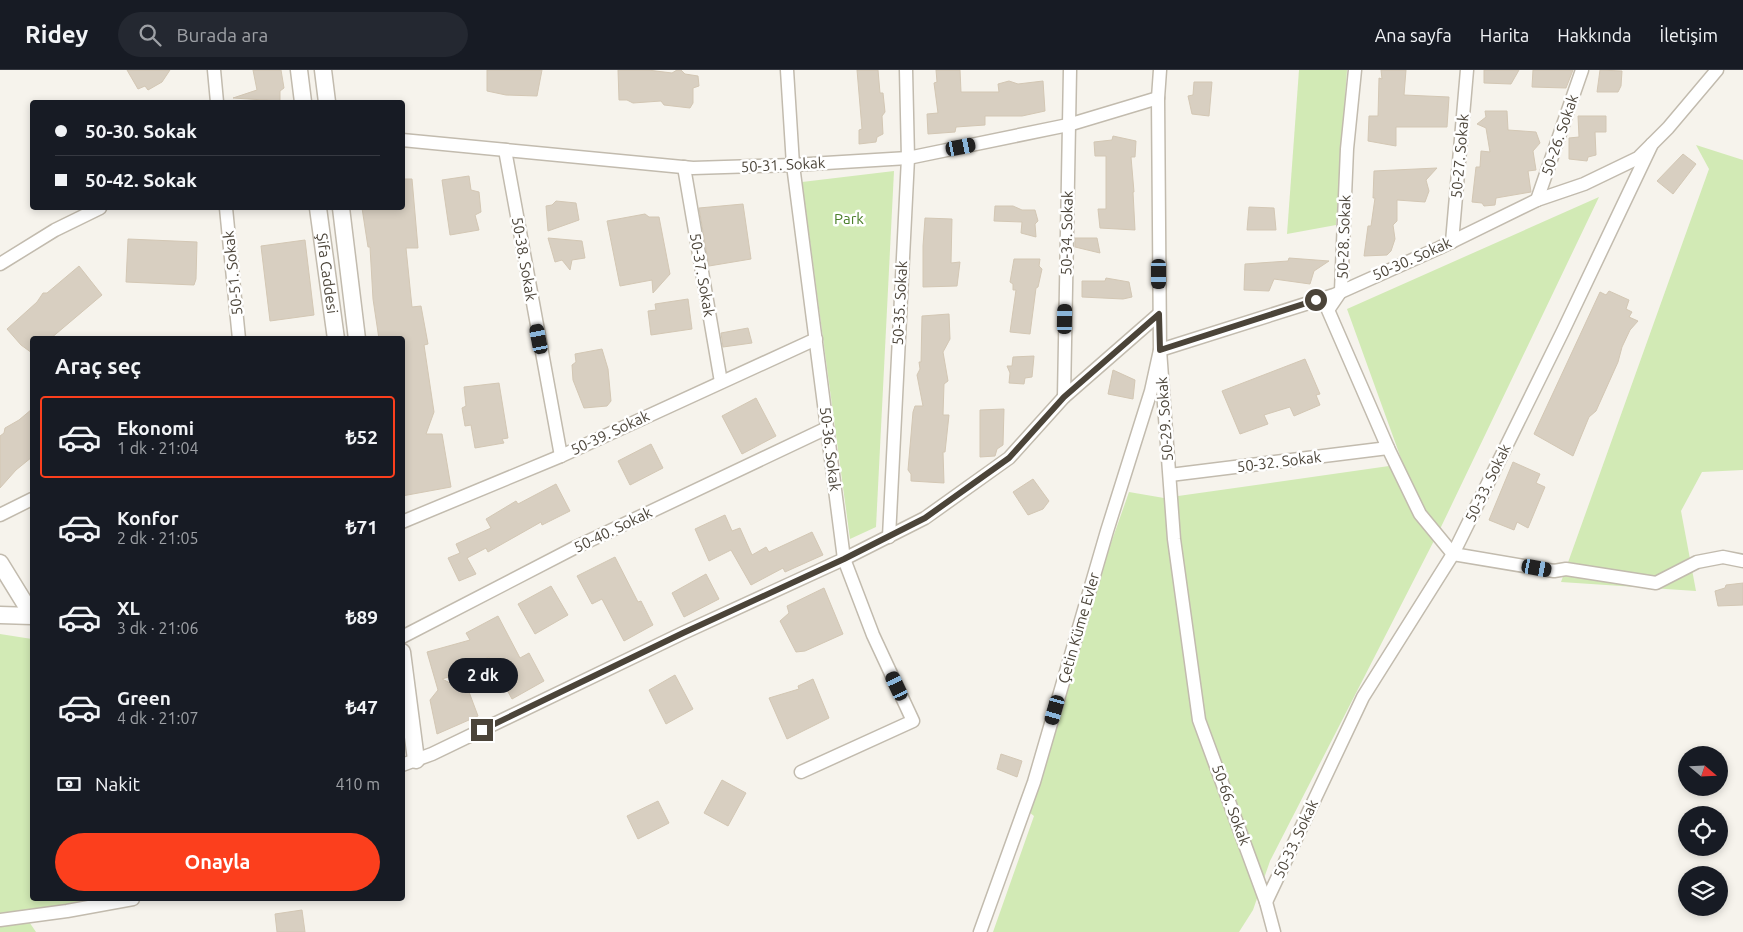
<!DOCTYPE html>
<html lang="tr">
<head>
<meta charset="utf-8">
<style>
	body { margin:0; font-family:Ubuntu,sans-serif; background:#242831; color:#f1f3f6; height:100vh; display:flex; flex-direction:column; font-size:19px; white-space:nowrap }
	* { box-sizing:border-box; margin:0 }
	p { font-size:16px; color:#9ea1a6 }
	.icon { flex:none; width:28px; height:28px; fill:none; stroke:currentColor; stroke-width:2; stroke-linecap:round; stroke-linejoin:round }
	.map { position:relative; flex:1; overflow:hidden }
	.drawer { position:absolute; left:30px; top:266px; width:375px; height:565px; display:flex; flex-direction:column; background:#171b24; border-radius:5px; box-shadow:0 2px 8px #0003 }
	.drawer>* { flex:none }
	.hud { position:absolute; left:30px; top:30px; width:375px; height:110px; border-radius:5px; box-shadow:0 2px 8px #0003; display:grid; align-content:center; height:110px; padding:0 25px; background:#171b24 }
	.needle { width:32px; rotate:109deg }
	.controls { position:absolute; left:1678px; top:676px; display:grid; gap:10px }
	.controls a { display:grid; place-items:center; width:50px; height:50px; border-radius:50%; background:#171b24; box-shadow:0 2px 8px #0003; font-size:25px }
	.end { position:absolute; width:22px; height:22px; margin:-11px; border:6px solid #4b4439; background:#fff; box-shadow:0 0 0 2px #fff }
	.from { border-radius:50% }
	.bubble { position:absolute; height:35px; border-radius:18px; background:#171b24; box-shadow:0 2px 8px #0003; font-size:16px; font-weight:700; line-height:35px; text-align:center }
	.car { position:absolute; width:15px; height:30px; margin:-15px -8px; border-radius:6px; box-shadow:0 0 4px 1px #0007; background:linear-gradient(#222 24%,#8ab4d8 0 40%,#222 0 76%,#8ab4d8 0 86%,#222 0) }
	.hud b { display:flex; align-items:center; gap:18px; height:48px; font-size:19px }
	.hud b+b { border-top:1px solid #363941 }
	.hud i { width:12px; height:12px; background:#f1f3f6 }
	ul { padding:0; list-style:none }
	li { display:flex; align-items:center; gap:15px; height:82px; margin:0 10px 8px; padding:0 15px; border:2px solid transparent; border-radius:5px }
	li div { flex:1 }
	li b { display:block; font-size:19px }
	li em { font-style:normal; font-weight:700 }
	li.active { border-color:#fc3f1d }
	li>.icon { width:45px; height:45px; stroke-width:1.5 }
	h2 { padding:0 25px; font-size:22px; line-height:60px }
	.pay { display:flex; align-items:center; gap:12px; height:55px; padding:0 25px; font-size:19px }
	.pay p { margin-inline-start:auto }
	.action { display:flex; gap:10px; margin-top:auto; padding:10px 25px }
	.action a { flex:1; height:58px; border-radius:30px; background:#fc3f1d; color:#fff; font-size:20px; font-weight:700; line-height:58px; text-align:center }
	header { display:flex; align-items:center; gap:30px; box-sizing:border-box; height:70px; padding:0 25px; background:#171b24; border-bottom:1px solid #363941 }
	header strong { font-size:24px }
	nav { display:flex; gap:28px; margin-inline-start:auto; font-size:18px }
	.search { width:350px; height:45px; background:#242831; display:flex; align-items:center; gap:12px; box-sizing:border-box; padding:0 18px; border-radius:28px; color:#9ea1a6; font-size:19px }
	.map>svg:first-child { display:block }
</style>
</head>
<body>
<header>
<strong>Ridey</strong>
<div class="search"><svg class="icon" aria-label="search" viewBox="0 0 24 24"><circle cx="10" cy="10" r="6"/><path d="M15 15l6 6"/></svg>Burada ara</div>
<nav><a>Ana sayfa</a><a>Harita</a><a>Hakkında</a><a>İletişim</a></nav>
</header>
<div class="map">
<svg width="1743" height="862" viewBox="0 0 1743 862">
	<rect width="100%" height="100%" fill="#f6f3ec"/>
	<g fill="#d2eab5">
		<polygon points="1299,0 1347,0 1336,155 1287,164"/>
		<polygon points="1696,75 1743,90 1743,400 1702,402 1681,441 1696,521 1561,512 1709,99"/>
		<polygon points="894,101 876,457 850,469 802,112"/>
		<polygon points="1599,127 1441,457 1270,791 1253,840 1239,862 993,862 1034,746 1019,734 1129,422 1164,428 1403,394 1347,239"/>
		<polygon points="0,564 32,569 32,829 99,829 23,843 36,862 0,862"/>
	</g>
	<g fill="#d8cfc1" stroke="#d3c7b4">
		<polygon points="127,0 170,0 162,12 148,20 145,16 138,19"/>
		<polygon points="253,0 281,0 284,18 280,21 280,31 233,28 257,20"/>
		<polygon points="487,0 542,0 537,26 506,25 487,21"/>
		<polygon points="618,0 648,0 672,3 677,0 681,0 685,4 698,6 699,16 693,18 693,33 690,38 664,35 661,31 633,33 627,30 619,30"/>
		<polygon points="857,0 878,0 880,23 883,23 885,42 882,46 883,64 877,67 876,72 859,74 859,60 862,59"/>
		<polygon points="936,0 960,0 961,22 999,22 998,14 1009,11 1018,14 1043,11 1045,41 1022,46 985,46 985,55 956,57 955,62 928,64 927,44 938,43 934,13 937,12"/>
		<polygon points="1381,0 1406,0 1404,25 1449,27 1447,57 1396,57 1396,76 1368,71 1369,46 1378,46 1379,8 1382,9"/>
		<polygon points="1484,0 1519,0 1511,14 1484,13"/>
		<polygon points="1533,0 1573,0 1566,18 1532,17"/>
		<polygon points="1600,0 1622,1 1621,16 1618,22 1597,22"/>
		<polygon points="1194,12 1212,12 1209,46 1192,44 1188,26 1193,25"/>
		<polygon points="1485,41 1507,41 1508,60 1536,62 1540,73 1533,81 1536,100 1528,101 1531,122 1496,128 1495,135 1484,136 1482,133 1472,132 1476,97 1480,97 1481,81 1490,82 1486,58 1477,54 1486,47"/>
		<polygon points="1578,46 1606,46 1606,62 1595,62 1596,85 1588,87 1587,91 1569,89 1569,68 1579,67"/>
		<polygon points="1113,66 1136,71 1135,87 1131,87 1134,122 1133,122 1135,160 1100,158 1098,139 1106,139 1106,86 1095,86 1094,72 1112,70"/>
		<polygon points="1683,84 1696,94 1673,124 1657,111"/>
		<polygon points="1437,98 1426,110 1429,121 1425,132 1397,130 1397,151 1393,155 1395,169 1391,181 1387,185 1364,186 1368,156 1371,156 1375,128 1373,128 1374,101"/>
		<polygon points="469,106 471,120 479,122 481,142 475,145 479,160 450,165 442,110"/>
		<polygon points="402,109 412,109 418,178 406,178 412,237 421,236 428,274 424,275 434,342 426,364 442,364 451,417 402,426 402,269 379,269 373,229 370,177 368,177 362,138 402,138"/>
		<polygon points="556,131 576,133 579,150 548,161 546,136 552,135"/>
		<polygon points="743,134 751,189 709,196 699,138"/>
		<polygon points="995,136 1013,136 1022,140 1035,140 1038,151 1035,154 1036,167 1021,163 1022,152 994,151"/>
		<polygon points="1249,137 1274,138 1276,160 1247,160"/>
		<polygon points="645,144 649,147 659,147 670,204 653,223 652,210 620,216 607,151"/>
		<polygon points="925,148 952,149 951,193 960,192 957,216 923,217 923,176"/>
		<polygon points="548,168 582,171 585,188 572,190 570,200 562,190 555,192"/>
		<polygon points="1075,168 1097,168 1100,183 1075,177"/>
		<polygon points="128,169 197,172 196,209 194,215 126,212"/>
		<polygon points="305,170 314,245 270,251 261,176"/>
		<polygon points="1289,188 1329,191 1314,201 1310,214 1274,209 1269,221 1244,220 1245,194 1288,191"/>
		<polygon points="1014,189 1040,189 1039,196 1042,199 1038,217 1036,218 1030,264 1010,262 1016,220 1013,220 1013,214 1010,212"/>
		<polygon points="79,196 102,225 50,269 32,269 32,283 21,275 7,259 37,232 43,223 47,223"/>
		<polygon points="1106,208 1129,212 1132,227 1123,229 1082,227 1082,211 1105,211"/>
		<polygon points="1609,221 1629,230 1626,239 1632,242 1629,247 1638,251 1630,260 1622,277 1618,292 1596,341 1589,347 1573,386 1534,364 1600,222 1606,225"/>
		<polygon points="688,229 692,259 651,265 648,241 656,240 655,234"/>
		<polygon points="949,244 950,269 943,282 948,311 944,314 943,345 949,345 945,382 943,382 944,413 911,411 911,404 908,400 913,342 915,336 923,336 917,305 920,299 919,292 921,292 922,246"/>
		<polygon points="748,258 752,273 723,277 721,263"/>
		<polygon points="602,279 608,299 611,331 607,336 584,338 573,310 572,295 576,292 575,284"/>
		<polygon points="1034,286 1032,307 1025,308 1024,314 1009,313 1010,303 1007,296 1012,296 1013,287"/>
		<polygon points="1305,289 1320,324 1316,325 1320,335 1294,346 1290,337 1264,345 1268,354 1240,364 1222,321"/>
		<polygon points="1113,300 1135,310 1133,329 1108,324"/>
		<polygon points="499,313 508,368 502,369 504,373 475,378 471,355 465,356 462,338 466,336 464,317"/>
		<polygon points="756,328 776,366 742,384 722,346"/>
		<polygon points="32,339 32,387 16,400 0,418 0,366 4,363 5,358 19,350"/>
		<polygon points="1004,339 1003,375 997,379 995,386 980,387 980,340"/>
		<polygon points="651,374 663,398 630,415 618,391"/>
		<polygon points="1513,392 1540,404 1536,413 1545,417 1528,458 1517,452 1514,460 1489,450"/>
		<polygon points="1033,409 1049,431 1043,439 1028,445 1013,422"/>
		<polygon points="556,414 570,441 542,455 541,452 488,482 486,478 467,488 476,504 459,511 448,488 460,483 456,474 491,458 486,449 516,431 518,434"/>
		<polygon points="725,445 732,461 740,458 752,485 766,477 769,482 812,462 823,485 785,502 783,498 751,515 731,480 709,491 695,459"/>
		<polygon points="615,487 638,532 641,531 653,555 624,571 602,529 592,534 577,506"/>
		<polygon points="706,504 719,529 684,547 672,523"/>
		<polygon points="1743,513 1743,535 1718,536 1715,521 1725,518 1726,515"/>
		<polygon points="551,516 568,545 535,564 518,534"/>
		<polygon points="824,518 843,564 805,581 796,582 780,551 789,543 787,536"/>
		<polygon points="498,546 520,588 529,583 544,611 512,629 489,587 464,599 465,602 442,609 469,622 478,646 437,664 430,630 438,620 427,582 470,570 466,563"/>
		<polygon points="675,605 693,639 666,654 649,620"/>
		<polygon points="813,609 829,648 787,669 769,628 799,619 798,616"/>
		<polygon points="1001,684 1022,691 1017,707 997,699"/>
		<polygon points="722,710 746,723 728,756 704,743"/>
		<polygon points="658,731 669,753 638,769 627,746"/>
		<polygon points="302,840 305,862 277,862 275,844"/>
	</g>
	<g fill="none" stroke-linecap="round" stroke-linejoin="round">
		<defs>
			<g id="minor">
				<polyline points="214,0 217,32"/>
				<polyline points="787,0 793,95 844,489 873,565 913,651 801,702"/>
				<polyline points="1160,0 1158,28 1160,280 1174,469 1199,650 1266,832 1274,862"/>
				<polyline points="1355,0 1347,79 1341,221 1328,240 1388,378 1420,444 1453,484 1554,501 1566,499 1656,513 1697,492 1723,487 1743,491"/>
				<polyline points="402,70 693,98 793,95 908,88 1068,55 1158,28"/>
				<polyline points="505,80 561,386"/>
				<polyline points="684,97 721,312"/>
				<polyline points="1537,130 1582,0"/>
				<polyline points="226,138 239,269"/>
				<polyline points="1452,172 1467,0"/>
				<polyline points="0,194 55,160 100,138"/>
				<polyline points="1064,327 1070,0"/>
				<polyline points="1170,405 1388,378"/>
				<polyline points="0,445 32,429"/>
				<polyline points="402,452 561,386 816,269"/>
				<polyline points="889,467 908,88 906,0"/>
				<polyline points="402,567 576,477 827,358"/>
				<polyline points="402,695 432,684 683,563 844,489 925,448 1009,388 1064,327 1159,244"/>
				<polyline points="1266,832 1363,627 1453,484 1563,261 1652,74 1668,58 1717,0"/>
				<polyline points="0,850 67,841 133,829"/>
				<polyline points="980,862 1034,712 1107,461 1151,321 1160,280 1334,225 1439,178 1537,130 1584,114 1638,88 1652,74"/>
			</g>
			<g id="tertiary">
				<polyline points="299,0 303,32"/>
				<polyline points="323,0 327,32"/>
				<path id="s1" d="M318,138L336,269"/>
				<polyline points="341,138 357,269"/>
				<polyline points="0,493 32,545"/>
				<polyline points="0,545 32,546"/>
				<polyline points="402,582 416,690"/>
			</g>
		</defs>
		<use href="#minor" stroke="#c2bbae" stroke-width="15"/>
		<use href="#tertiary" stroke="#c2bbae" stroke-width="19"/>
		<use href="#minor" stroke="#fff" stroke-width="12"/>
		<use href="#tertiary" stroke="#fff" stroke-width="16"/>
	</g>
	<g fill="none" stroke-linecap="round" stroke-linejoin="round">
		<polyline stroke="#4b4439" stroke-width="6" points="482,660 683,563 844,489 925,448 1009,388 1064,327 1159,244 1160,280 1316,230"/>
	</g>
	<g text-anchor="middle" stroke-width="5" stroke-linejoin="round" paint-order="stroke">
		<g font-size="15" fill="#4b4439" stroke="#fff">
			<text transform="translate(1560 65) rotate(-71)" y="5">50-26. Sokak</text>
			<text transform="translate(1460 86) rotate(-85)" y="5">50-27. Sokak</text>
			<text transform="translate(783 95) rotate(-3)" y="5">50-31. Sokak</text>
			<text transform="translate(1067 163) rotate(-89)" y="5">50-34. Sokak</text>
			<text transform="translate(1344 167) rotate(-88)" y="5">50-28. Sokak</text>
			<text transform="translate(524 189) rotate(80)" y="5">50-38. Sokak</text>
			<text transform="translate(1412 189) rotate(-24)" y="5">50-30. Sokak</text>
			<text transform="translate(233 203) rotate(-96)" y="5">50-51. Sokak</text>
			<text dy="5" stroke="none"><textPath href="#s1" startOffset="66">Şifa Caddesi</textPath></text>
			<text transform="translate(702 205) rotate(80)" y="5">50-37. Sokak</text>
			<text transform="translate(900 233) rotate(-87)" y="5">50-35. Sokak</text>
			<text transform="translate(1165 349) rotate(-94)" y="5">50-29. Sokak</text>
			<text transform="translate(610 363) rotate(-25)" y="5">50-39. Sokak</text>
			<text transform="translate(830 379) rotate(83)" y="5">50-36. Sokak</text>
			<text transform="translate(1279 392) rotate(-7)" y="5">50-32. Sokak</text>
			<text transform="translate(1488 413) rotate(-64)" y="5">50-33. Sokak</text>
			<text transform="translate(613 460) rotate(-26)" y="5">50-40. Sokak</text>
			<text transform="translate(1079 558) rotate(-74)" y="5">Çetin Küme Evler</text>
			<text transform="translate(1231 735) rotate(70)" y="5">50-66. Sokak</text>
			<text transform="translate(1296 769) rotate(-65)" y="5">50-33. Sokak</text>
		</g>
		<g font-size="15" fill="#4a7f2a" stroke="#fff">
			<text x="849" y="154">Park</text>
		</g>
	</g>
</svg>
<div class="controls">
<a><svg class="needle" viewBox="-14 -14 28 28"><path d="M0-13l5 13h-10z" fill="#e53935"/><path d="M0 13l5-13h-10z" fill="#9ea1a6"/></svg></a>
<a><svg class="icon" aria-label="locate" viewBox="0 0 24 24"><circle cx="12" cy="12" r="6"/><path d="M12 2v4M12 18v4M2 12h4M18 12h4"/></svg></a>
<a><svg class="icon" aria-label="layers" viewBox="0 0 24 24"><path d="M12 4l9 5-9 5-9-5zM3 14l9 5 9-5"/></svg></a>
</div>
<i class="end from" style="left:1316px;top:230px"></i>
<i class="end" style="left:482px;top:660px"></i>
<div class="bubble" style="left:448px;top:588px;width:70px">2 dk</div>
<i class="car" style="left:961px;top:77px;rotate:79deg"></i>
<i class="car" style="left:1159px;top:204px;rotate:180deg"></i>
<i class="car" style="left:1065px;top:249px;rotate:1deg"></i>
<i class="car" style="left:539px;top:269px;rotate:349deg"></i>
<i class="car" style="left:1537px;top:498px;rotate:100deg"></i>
<i class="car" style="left:897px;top:616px;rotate:335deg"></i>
<i class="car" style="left:1055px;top:640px;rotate:196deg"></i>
<div class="hud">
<b><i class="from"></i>50-30. Sokak</b>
<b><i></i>50-42. Sokak</b>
</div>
<section class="drawer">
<h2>Araç seç</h2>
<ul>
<li class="active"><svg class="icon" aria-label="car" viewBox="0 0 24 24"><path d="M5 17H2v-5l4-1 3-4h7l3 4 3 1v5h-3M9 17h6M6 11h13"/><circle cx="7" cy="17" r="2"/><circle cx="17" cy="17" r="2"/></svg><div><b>Ekonomi</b><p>1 dk · 21:04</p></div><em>₺52</em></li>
<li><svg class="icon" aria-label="car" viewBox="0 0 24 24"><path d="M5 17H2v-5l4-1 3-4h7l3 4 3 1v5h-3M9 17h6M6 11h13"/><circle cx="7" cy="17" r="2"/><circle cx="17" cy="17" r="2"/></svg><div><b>Konfor</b><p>2 dk · 21:05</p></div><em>₺71</em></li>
<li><svg class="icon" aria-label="car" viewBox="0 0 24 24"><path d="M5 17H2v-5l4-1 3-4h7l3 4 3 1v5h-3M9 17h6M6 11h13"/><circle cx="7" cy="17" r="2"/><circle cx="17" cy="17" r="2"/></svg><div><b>XL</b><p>3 dk · 21:06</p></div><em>₺89</em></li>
<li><svg class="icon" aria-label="car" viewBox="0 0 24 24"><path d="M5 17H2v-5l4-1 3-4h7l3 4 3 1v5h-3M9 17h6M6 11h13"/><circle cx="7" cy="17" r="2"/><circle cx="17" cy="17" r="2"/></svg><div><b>Green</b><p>4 dk · 21:07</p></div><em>₺47</em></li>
</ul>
<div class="pay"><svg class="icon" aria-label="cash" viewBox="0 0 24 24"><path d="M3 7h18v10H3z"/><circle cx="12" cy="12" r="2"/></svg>Nakit<p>410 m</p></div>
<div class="action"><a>Onayla</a></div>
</section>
</div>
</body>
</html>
